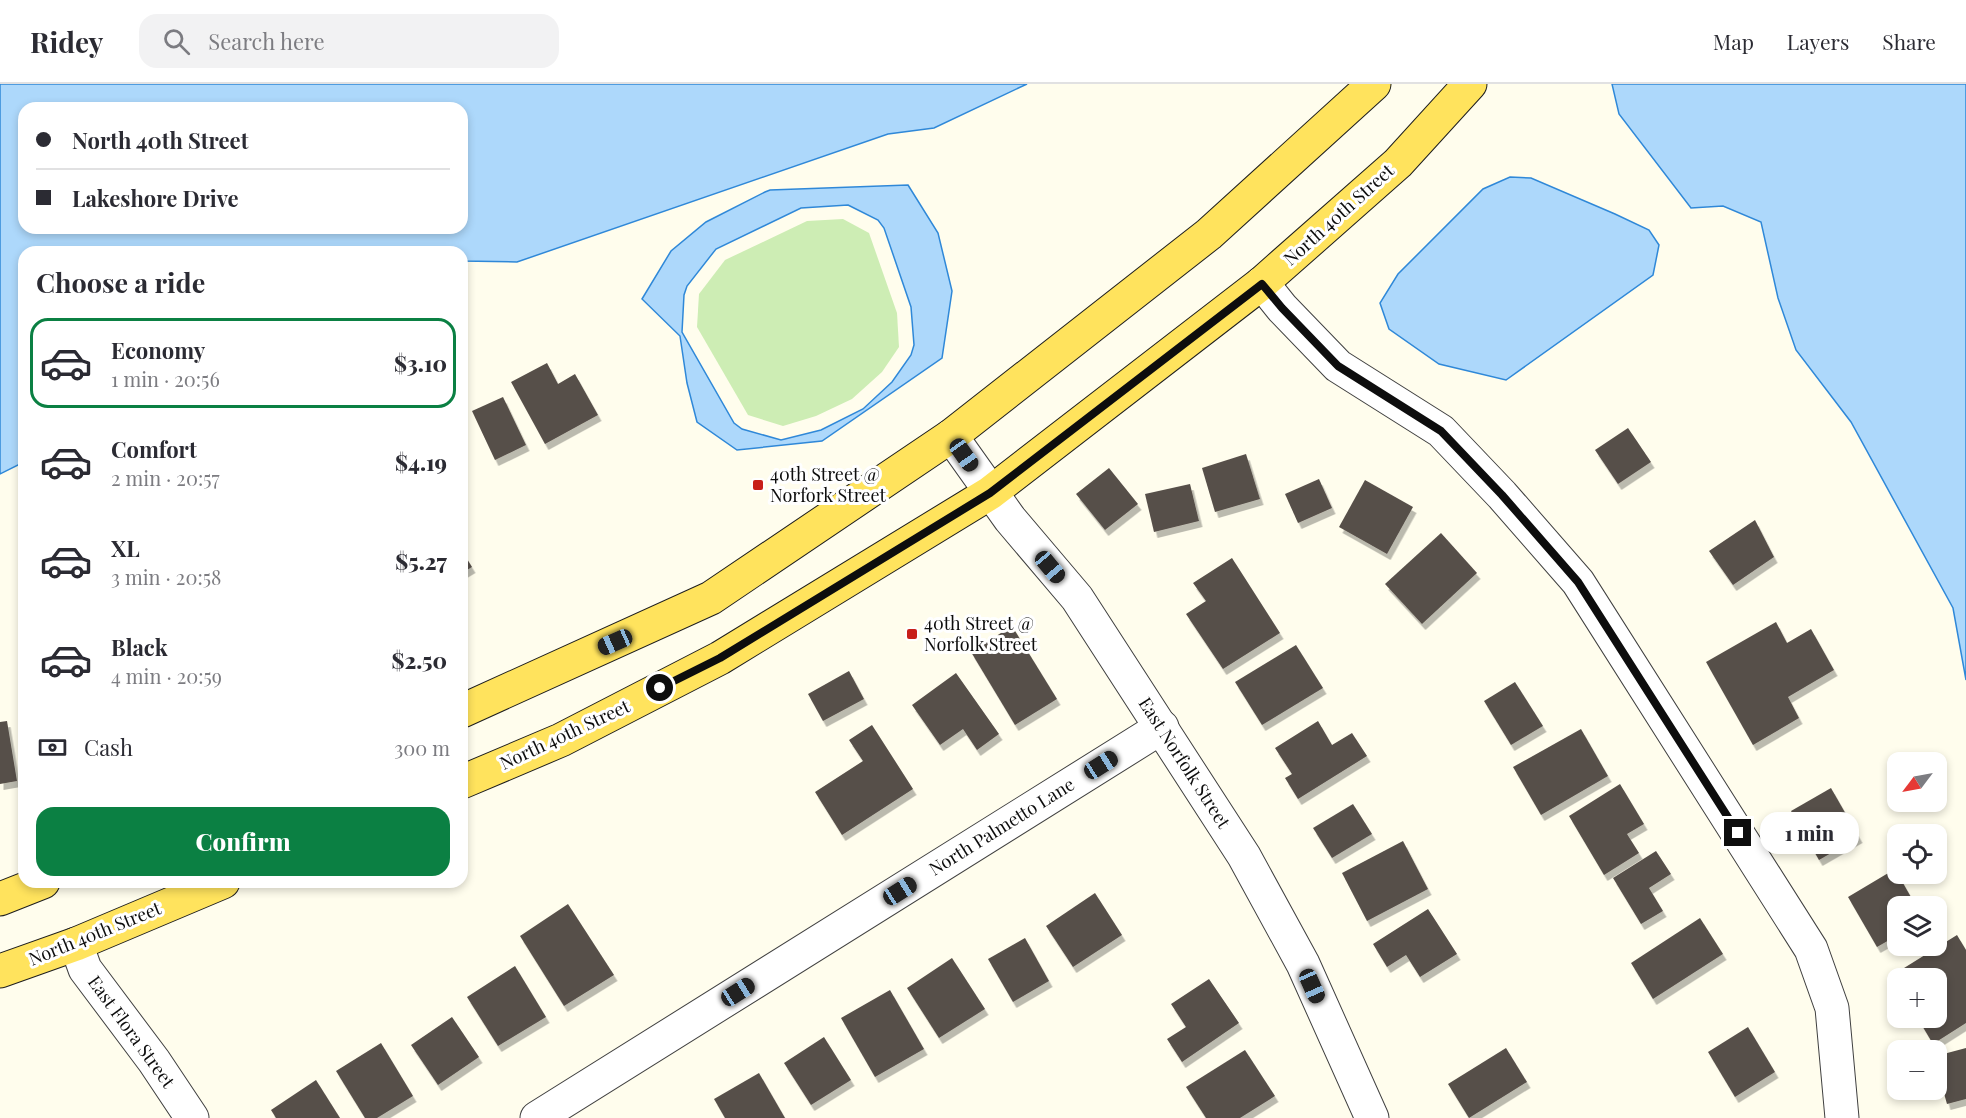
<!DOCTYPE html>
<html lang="en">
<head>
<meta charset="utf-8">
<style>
	body { margin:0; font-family:"Playfair Display",serif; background:#f2f2f3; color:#2b2b33; height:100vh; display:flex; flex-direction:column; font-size:22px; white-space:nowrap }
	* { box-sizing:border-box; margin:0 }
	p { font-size:20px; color:#7c7c81 }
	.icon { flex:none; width:33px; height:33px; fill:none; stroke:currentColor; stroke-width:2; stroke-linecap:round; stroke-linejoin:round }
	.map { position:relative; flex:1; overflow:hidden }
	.side { position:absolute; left:18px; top:162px; width:450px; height:642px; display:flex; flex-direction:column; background:#fff; border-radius:18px; box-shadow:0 3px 9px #0003 }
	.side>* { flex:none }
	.banner { position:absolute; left:18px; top:18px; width:450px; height:132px; border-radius:18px; box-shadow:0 3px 9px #0003; display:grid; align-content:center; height:132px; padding:0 18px; background:#fff }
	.needle { width:39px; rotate:238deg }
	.buttons { position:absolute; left:1887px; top:668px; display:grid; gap:12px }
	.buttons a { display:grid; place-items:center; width:60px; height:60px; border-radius:12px; background:#fff; box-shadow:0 3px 9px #0003; font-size:30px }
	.end { position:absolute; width:27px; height:27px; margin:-14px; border:8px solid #0d0d0d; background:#fff; box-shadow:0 0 0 3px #fff }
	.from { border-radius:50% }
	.bubble { position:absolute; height:42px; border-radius:18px; background:#fff; box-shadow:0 3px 9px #0003; font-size:20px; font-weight:800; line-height:42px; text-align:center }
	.car { position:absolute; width:18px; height:36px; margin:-18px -9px; border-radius:8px; box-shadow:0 0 4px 2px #0007; background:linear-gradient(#222 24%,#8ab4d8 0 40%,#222 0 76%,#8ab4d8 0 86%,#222 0) }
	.banner b { display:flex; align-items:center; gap:21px; height:57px; font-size:22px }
	.banner b+b { border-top:2px solid #e1e1e2 }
	.banner i { width:15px; height:15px; background:#2b2b33 }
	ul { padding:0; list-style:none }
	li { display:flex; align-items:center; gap:18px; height:90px; margin:0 12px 9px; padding:0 6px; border:3px solid transparent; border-radius:18px }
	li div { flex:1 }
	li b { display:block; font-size:22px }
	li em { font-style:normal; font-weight:800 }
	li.active { border-color:#0b8043 }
	li>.icon { width:54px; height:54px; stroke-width:1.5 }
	h2 { padding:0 18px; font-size:27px; line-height:72px }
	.pay { display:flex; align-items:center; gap:15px; height:66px; padding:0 18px; font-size:22px }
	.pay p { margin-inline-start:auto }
	.button { display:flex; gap:12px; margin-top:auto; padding:12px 18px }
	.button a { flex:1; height:69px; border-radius:18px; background:#0b8043; color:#fff; font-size:24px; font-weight:800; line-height:69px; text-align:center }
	header { display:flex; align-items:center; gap:36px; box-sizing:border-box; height:84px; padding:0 30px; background:#fff; border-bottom:2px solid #e1e1e2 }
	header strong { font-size:28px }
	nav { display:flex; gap:33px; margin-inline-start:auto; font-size:21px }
	.search { width:420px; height:54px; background:#f2f2f3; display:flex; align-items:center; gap:15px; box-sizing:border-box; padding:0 21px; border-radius:18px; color:#7c7c81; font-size:22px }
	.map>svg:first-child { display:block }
</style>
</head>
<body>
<header>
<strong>Ridey</strong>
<div class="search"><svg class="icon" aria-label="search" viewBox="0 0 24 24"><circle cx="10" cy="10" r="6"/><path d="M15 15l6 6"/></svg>Search here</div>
<nav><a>Map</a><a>Layers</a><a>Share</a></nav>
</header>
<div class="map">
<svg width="1966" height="1034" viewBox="0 0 1966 1034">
	<defs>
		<filter id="shadow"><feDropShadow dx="3.5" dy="6" stdDeviation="0" flood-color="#0004"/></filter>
	</defs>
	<rect width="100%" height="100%" fill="#fffded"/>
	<polygon fill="#cdedb4" points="843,135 869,149 897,229 899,263 882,288 852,315 816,332 783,342 748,331 697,243 699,210 725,176 807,137"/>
	<g fill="#add8fb" stroke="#2f88d8" stroke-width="1.5" fill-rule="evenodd">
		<path d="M0,0H1027L934,44L888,50L517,178L462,177V168H24V378L0,390ZM24,24H462V144H24Z"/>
		<polygon points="1612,0 1966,0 1966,596 1953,524 1851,338 1796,266 1778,214 1761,138 1723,122 1691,124 1619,30"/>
		<polygon points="1510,93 1531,94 1615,130 1649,146 1659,161 1653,191 1506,296 1439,280 1389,245 1380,219 1398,190 1483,105"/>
		<path d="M908,101L938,149L952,207L942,274L822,357L737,366L697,338L687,299L680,252L642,215L671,167L706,138L765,108L770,106ZM848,121L878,136L884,144L911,223L914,261L911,271L892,298L863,325L821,346L781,356L742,345L734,339L682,248L684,211L687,202L716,165L801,124Z"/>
	</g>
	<g fill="#574f49" filter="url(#shadow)">
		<polygon points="547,279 558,300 575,290 598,331 545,360 511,298"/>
		<polygon points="503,313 526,361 495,376 472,327"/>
		<polygon points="1628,344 1651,378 1618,400 1595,366"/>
		<polygon points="1246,370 1260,415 1215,428 1202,384"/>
		<polygon points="1109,384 1138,420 1105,446 1076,410"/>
		<polygon points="1319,395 1332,424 1298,439 1285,410"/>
		<polygon points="1365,396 1413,423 1387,470 1339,443"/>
		<polygon points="1190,400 1199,437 1154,448 1145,410"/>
		<polygon points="1755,436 1774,473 1733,501 1709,467"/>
		<polygon points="1441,449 1477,489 1422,540 1385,500"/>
		<polygon points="462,467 472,483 462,489"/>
		<polygon points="1232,474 1280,549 1223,585 1186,530 1206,517 1193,499"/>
		<polygon points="1776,538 1787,559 1811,545 1834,586 1788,613 1799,634 1753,661 1706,578"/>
		<polygon points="1012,542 1057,615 1015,641 971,568"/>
		<polygon points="1296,561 1323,604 1262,641 1235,598"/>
		<polygon points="849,587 864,615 823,637 808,610"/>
		<polygon points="956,589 999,650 977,666 963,645 940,661 912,621"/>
		<polygon points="1515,598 1543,642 1511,661 1484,617"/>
		<polygon points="7,637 17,697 0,700 0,638"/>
		<polygon points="1318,637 1332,661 1352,649 1367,672 1298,715 1285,694 1292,690 1275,664"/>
		<polygon points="872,641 913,705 842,751 815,708 863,677 849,656"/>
		<polygon points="1581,645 1608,692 1541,731 1513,683"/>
		<polygon points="1620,700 1644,740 1627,750 1639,769 1604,791 1569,732"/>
		<polygon points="1831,704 1859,753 1819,776 1791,727"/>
		<polygon points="1353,720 1372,750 1332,774 1313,744"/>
		<polygon points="1403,757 1428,805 1367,837 1342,789"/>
		<polygon points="1656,767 1671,790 1649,804 1663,827 1641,840 1613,794"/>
		<polygon points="1895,785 1916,822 1898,822 1898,851 1877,863 1848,813"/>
		<polygon points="1095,809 1122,851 1073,883 1046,842"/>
		<polygon points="568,820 614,891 564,922 520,852"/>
		<polygon points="1428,825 1457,870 1420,893 1406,871 1387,883 1373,860"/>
		<polygon points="1700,834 1723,870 1653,915 1631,879"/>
		<polygon points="1957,851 1966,866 1966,939 1933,960 1917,933 1936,933 1936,894 1899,894 1896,889"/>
		<polygon points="1025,854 1049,897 1013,918 988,875"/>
		<polygon points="952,874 985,925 939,954 907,904"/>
		<polygon points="515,882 546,933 498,962 467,913"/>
		<polygon points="1209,895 1239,939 1182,978 1167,955 1186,943 1171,920"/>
		<polygon points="890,906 924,965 875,993 841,934"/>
		<polygon points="452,933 479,973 438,1001 411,961"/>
		<polygon points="1748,943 1775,988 1735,1013 1708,968"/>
		<polygon points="824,953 851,996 811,1021 784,979"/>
		<polygon points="381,959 413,1012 377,1034 365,1034 336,987"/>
		<polygon points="1506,964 1527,998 1469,1034 1448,1000"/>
		<polygon points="1966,964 1966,1015 1947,1020 1936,981 1936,972"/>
		<polygon points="1245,966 1275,1012 1240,1034 1206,1034 1186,1003"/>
		<polygon points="759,989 785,1034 725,1034 714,1015"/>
		<polygon points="316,996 340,1034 276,1034 271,1026"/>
	</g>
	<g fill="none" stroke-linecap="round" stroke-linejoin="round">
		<defs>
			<g id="minor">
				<polyline points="1262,199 1282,224 1338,282 1441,347 1502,411 1578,498 1811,865 1832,924 1842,1034"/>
				<polyline points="951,352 1010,435 1077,514 1244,772 1303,880 1372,1034"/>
				<polyline points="76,860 85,885 154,977 192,1034"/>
				<polyline points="537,1034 1162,643"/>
			</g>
			<g id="major">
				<polyline points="462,627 711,514 951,352 1209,150 1374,0"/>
				<polyline points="462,698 561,656 720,574 990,409 1262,199 1398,79 1470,0"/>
				<polyline points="0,815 43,798"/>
				<polyline points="0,887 76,860 223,798"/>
			</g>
		</defs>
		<use href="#minor" stroke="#404040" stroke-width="35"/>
		<use href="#major" stroke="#1e1e1e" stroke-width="35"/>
		<use href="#minor" stroke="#fff" stroke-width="33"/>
		<use href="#major" stroke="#ffe35d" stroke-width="33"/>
	</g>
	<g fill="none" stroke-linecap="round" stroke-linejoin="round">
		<polyline stroke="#0d0d0d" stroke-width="8" points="660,604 720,574 990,409 1262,200 1282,224 1338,282 1441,347 1502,411 1578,498 1738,749"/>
	</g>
	<g fill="#c81f1a" stroke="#fff" stroke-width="2">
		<rect x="752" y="395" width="12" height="12" rx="3"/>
		<rect x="906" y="544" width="12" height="12" rx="3"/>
	</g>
	<g text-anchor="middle" stroke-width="6" stroke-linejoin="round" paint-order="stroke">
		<g font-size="18" fill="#0d0d0d" stroke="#fff">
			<text transform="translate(1339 131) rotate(-42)" y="6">North 40th Street</text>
			<text transform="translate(565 651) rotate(-25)" y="6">North 40th Street</text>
			<text transform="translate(1184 679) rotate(57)" y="6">East Norfolk Street</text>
			<text transform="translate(1002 743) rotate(-32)" y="6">North Palmetto Lane</text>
			<text transform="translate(95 850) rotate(-22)" y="6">North 40th Street</text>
			<text transform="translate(131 948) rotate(54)" y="6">East Flora Street</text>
		</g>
		<g font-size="18" fill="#0d0d0d" stroke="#fff" text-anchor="start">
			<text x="770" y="397">40th Street @<tspan x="770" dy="21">Norfork Street</tspan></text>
			<text x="924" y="546">40th Street @<tspan x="924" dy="21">Norfolk Street</tspan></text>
		</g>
	</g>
</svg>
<div class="buttons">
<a><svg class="needle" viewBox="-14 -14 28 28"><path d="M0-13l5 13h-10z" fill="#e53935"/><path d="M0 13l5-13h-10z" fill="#7c7c81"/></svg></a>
<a><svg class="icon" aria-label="locate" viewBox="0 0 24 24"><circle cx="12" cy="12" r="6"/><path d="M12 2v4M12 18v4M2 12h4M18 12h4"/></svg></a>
<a><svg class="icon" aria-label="layers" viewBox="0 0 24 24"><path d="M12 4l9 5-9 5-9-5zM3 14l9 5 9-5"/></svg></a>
<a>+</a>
<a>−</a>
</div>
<i class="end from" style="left:660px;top:604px"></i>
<i class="end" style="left:1738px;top:749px"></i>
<div class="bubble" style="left:1760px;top:728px;width:99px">1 min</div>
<i class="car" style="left:964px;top:371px;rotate:145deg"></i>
<i class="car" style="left:1050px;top:483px;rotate:140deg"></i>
<i class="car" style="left:615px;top:558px;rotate:246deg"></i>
<i class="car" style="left:1101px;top:681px;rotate:58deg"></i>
<i class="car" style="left:900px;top:807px;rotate:58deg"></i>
<i class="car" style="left:1312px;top:902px;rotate:156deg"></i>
<i class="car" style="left:738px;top:908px;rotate:58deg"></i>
<div class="banner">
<b><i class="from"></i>North 40th Street</b>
<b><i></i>Lakeshore Drive</b>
</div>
<section class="side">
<h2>Choose a ride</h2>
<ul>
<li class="active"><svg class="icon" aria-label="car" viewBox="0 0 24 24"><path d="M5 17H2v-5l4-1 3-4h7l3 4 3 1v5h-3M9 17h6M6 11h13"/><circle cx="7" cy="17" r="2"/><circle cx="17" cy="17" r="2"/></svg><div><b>Economy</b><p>1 min · 20:56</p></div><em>$3.10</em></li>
<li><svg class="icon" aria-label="car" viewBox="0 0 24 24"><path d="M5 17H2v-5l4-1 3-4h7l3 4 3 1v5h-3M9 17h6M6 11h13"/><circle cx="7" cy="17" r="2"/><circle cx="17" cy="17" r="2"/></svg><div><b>Comfort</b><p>2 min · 20:57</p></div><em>$4.19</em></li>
<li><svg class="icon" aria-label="car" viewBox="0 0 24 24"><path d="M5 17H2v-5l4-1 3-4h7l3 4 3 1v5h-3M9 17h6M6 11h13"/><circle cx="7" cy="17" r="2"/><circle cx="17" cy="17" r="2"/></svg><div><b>XL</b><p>3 min · 20:58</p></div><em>$5.27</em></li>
<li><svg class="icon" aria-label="car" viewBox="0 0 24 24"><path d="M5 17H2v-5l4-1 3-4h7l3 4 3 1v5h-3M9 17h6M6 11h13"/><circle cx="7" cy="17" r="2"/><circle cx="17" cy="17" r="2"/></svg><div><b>Black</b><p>4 min · 20:59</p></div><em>$2.50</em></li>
</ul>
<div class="pay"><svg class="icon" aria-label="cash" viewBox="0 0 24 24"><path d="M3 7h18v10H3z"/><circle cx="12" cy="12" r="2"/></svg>Cash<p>300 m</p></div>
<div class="button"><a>Confirm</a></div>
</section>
</div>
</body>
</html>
